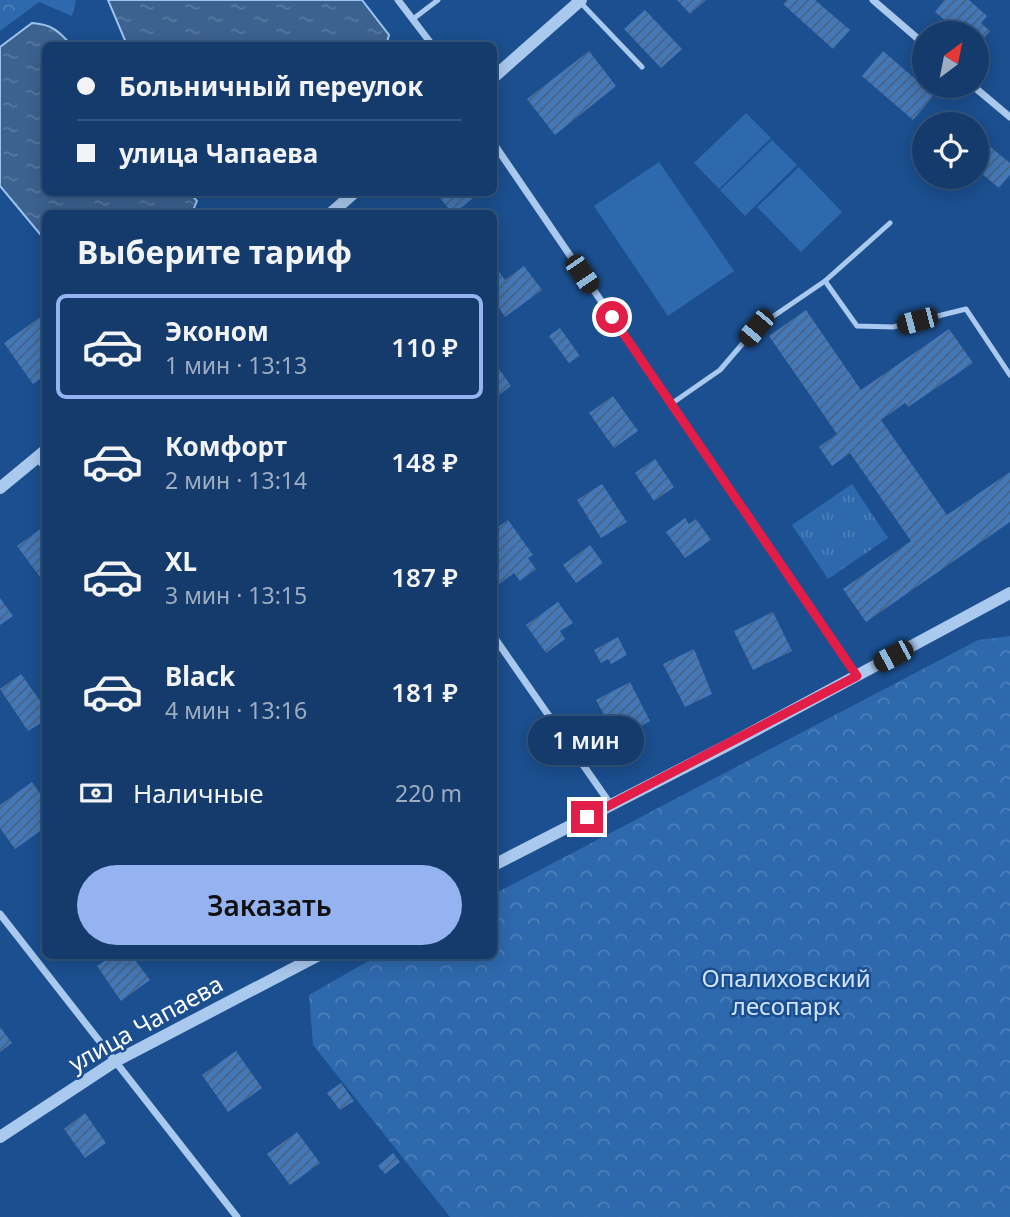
<!DOCTYPE html>
<html lang="ru">
<head>
<meta charset="utf-8">
<style>
	body { margin:0; font-family:"Noto Sans",sans-serif; background:#214673; color:#f1f3f6; height:100vh; display:flex; flex-direction:column; font-size:26px; white-space:nowrap }
	* { box-sizing:border-box; margin:0 }
	p { font-size:23px; color:#9dadc1 }
	.icon { flex:none; width:38px; height:38px; fill:none; stroke:currentColor; stroke-width:2; stroke-linecap:round; stroke-linejoin:round }
	.map { position:relative; flex:1; overflow:hidden }
	.drawer { position:absolute; left:42px; top:210px; width:455px; height:749px; display:flex; flex-direction:column; background:#143b6b; border-radius:10px; box-shadow:0 4px 18px #0003,0 0 0 2px #33557e }
	.drawer>* { flex:none }
	.hud { position:absolute; left:42px; top:42px; width:455px; height:154px; border-radius:10px; box-shadow:0 4px 18px #0003,0 0 0 2px #33557e; display:grid; align-content:center; height:154px; padding:0 35px; background:#143b6b }
	.needle { width:46px; rotate:32deg }
	.tools { position:absolute; left:912px; top:21px; display:grid; gap:14px }
	.tools a { display:grid; place-items:center; width:77px; height:77px; border-radius:50%; background:#143b6b; box-shadow:0 4px 18px #0003,0 0 0 2px #33557e; font-size:35px }
	.end { position:absolute; width:32px; height:32px; margin:-16px; border:9px solid #e11d48; background:#fff; box-shadow:0 0 0 4px #fff }
	.from { border-radius:50% }
	.bubble { position:absolute; height:49px; border-radius:24px; background:#143b6b; box-shadow:0 4px 18px #0003,0 0 0 2px #33557e; font-size:23px; font-weight:600; line-height:49px; text-align:center }
	.car { position:absolute; width:21px; height:42px; margin:-21px -10px; border-radius:9px; box-shadow:0 0 5px 2px #0007; background:linear-gradient(#222 24%,#8ab4d8 0 40%,#222 0 76%,#8ab4d8 0 86%,#222 0) }
	.hud b { display:flex; align-items:center; gap:24px; height:66px; font-size:26px }
	.hud b+b { border-top:2px solid #33557e }
	.hud i { width:18px; height:18px; background:#f1f3f6 }
	ul { padding:0; list-style:none }
	li { display:flex; align-items:center; gap:21px; height:105px; margin:0 14px 10px; padding:0 21px; border:4px solid transparent; border-radius:10px }
	li div { flex:1 }
	li b { display:block; font-size:26px }
	li em { font-style:normal; font-weight:600 }
	li.selected { border-color:#95b2f1 }
	li>.icon { width:63px; height:63px; stroke-width:1.5 }
	h2 { padding:0 35px; font-size:32px; line-height:84px }
	.pay { display:flex; align-items:center; gap:18px; height:77px; padding:0 35px; font-size:26px }
	.pay p { margin-inline-start:auto }
	.primary-button { display:flex; gap:14px; margin-top:auto; padding:14px 35px }
	.primary-button a { flex:1; height:80px; border-radius:42px; background:#95b2f1; color:#111; font-size:28px; font-weight:600; line-height:80px; text-align:center }
	.map>svg:first-child { display:block }
</style>
</head>
<body>
<div class="map">
<svg width="1010" height="1217" viewBox="0 0 1010 1217">
	<defs>
		<pattern id="forest-crowns" width="20" height="18" patternUnits="userSpaceOnUse" patternTransform="scale(1.75)"><rect width="20" height="18" fill="#2e69ad"/><path d="M2 6a3 3 0 1 1 6 0M12 15a3 3 0 1 1 6 0" fill="none" stroke="#4d80b9"/></pattern>
		<pattern id="park-tufts" width="24" height="20" patternUnits="userSpaceOnUse" patternTransform="scale(1.75)"><rect width="24" height="20" fill="#2e69ad"/><path d="M3 7l-1-3M5 7V3M7 7l1-3M15 17l-1-3M17 17v-4M19 17l1-3" fill="none" stroke="#4d80b9"/></pattern>
		<pattern id="water-ripples" width="26" height="14" patternUnits="userSpaceOnUse" patternTransform="scale(1.75)"><rect width="26" height="14" fill="#3c6290"/><path d="M2 4q2-2 4 0t4 0M15 11q2-2 4 0t4 0" fill="none" stroke="#597aa1"/></pattern>
		<pattern id="building-hatch" width="6" height="6" patternUnits="userSpaceOnUse" patternTransform="scale(1.75)"><rect width="6" height="6" fill="#4478b7"/><path d="M-1 1l2-2M0 6l6-6M5 7l2-2" fill="none" stroke="#486282"/></pattern>
	</defs>
	<rect width="100%" height="100%" fill="#1b4f8f"/>
	<g fill="url(#forest-crowns)">
		<polygon points="0,0 76,0 72,16 39,2 0,31"/>
		<polygon points="1010,636 1010,1217 450,1217 313,1045 309,995 377,956 494,956 494,894 978,640"/>
	</g>
	<polygon fill="url(#park-tufts)" points="852,484 888,538 828,579 792,525"/>
	<g fill="#2e69ad">
		<polygon points="746,113 771,138 719,189 694,163"/>
		<polygon points="772,140 797,165 745,216 720,190"/>
		<polygon points="659,162 734,271 668,316 594,206"/>
		<polygon points="799,167 842,212 801,252 757,207"/>
	</g>
	<g fill="url(#water-ripples)" stroke="#9cc4f0" stroke-width="2">
		<polygon points="108,0 362,0 389,35 386,46 127,45"/>
		<path d="M32,23C51,24 59,31 71,45L46,46V192L190,193L197,201L192,213L46,214L45,240L0,186V47Z"/>
	</g>
	<g fill="url(#building-hatch)">
		<polygon points="677,0 706,0 690,14"/>
		<polygon points="787,0 815,0 850,30 833,49 783,4"/>
		<polygon points="944,0 969,0 987,16 981,23 990,31 976,47 976,33 960,33 935,12"/>
		<polygon points="645,10 682,49 661,68 624,29"/>
		<polygon points="589,51 616,86 555,135 527,99"/>
		<polygon points="883,51 934,95 913,120 862,76"/>
		<polygon points="976,135 1010,163 1010,175 999,188 976,169"/>
		<polygon points="435,192 481,192 453,214"/>
		<polygon points="494,265 505,280 524,266 542,290 505,317 494,301"/>
		<polygon points="806,310 861,390 949,329 973,363 908,407 905,403 881,420 947,515 1010,472 1010,522 866,622 843,589 911,541 850,453 832,466 819,447 837,434 769,336"/>
		<polygon points="46,313 46,375 33,384 4,343"/>
		<polygon points="560,328 580,356 569,363 549,336"/>
		<polygon points="494,362 511,386 495,398 494,396"/>
		<polygon points="613,396 638,431 614,448 589,413"/>
		<polygon points="655,459 674,487 654,501 635,473"/>
		<polygon points="602,484 627,522 601,538 577,500"/>
		<polygon points="685,518 689,524 696,519 711,540 685,558 666,532"/>
		<polygon points="508,520 533,555 528,558 536,569 520,581 514,573 499,584 494,576 494,541 498,538 494,530"/>
		<polygon points="46,525 46,579 43,581 17,546"/>
		<polygon points="590,545 603,563 576,583 563,565"/>
		<polygon points="0,598 13,616 0,625"/>
		<polygon points="558,602 573,623 560,631 565,639 546,653 526,625"/>
		<polygon points="773,612 792,651 753,670 734,631"/>
		<polygon points="618,637 627,655 611,664 608,659 601,663 594,650"/>
		<polygon points="694,649 712,694 685,707 663,664"/>
		<polygon points="21,674 46,709 46,720 28,731 0,689"/>
		<polygon points="630,682 650,721 617,739 596,700"/>
		<polygon points="32,782 46,802 46,827 15,849 0,828 0,805"/>
		<polygon points="112,956 132,956 150,980 121,1001 97,966"/>
		<polygon points="0,1027 12,1043 0,1052"/>
		<polygon points="236,1051 262,1088 228,1112 202,1075"/>
		<polygon points="341,1083 354,1101 340,1110 327,1093"/>
		<polygon points="85,1113 106,1143 85,1158 64,1129"/>
		<polygon points="297,1132 320,1163 290,1185 267,1154"/>
		<polygon points="393,1153 400,1162 385,1174 378,1166"/>
	</g>
	<g fill="none" stroke-linecap="round" stroke-linejoin="round">
		<g stroke="#a9c9ee" stroke-width="5">
			<polyline points="579,1 642,67"/>
			<polyline points="413,19 438,0"/>
			<polyline points="825,281 890,223"/>
			<polyline points="671,404 720,370 756,328 825,281 857,326 893,327 966,309 1010,375"/>
		</g>
		<g stroke="#a9c9ee" stroke-width="7">
			<polyline points="398,0 433,46"/>
			<polyline points="873,0 924,44"/>
			<polyline points="973,86 1010,117"/>
			<polyline points="494,144 857,676"/>
			<polyline points="37,457 46,469"/>
			<polyline points="494,637 611,805"/>
			<polyline points="0,914 237,1217"/>
		</g>
		<g stroke="#a9c9ee" stroke-width="12">
			<polyline points="494,77 581,0"/>
			<polyline points="330,214 355,192"/>
			<polyline points="0,488 46,450"/>
			<polyline points="494,865 730,744 1010,593"/>
			<polyline points="0,1137 114,1062 317,956"/>
		</g>
	</g>
	<g fill="none" stroke-linecap="round" stroke-linejoin="round">
		<polyline stroke="#e11d48" stroke-width="9" points="587,817 857,676 612,317"/>
	</g>
	<g text-anchor="middle" stroke-width="5" stroke-linejoin="round" paint-order="stroke">
		<g font-size="24" fill="#cfe3fa" stroke="#1b4f8f">
			<text x="786" y="987">Опалиховский<tspan x="786" dy="28">лесопарк</tspan></text>
		</g>
		<g font-size="24" fill="#fff" stroke="#1b4f8f">
			<text transform="translate(146 1024) rotate(-29)" y="8">улица Чапаева</text>
		</g>
	</g>
</svg>
<div class="tools">
<a><svg class="needle" viewBox="-14 -14 28 28"><path d="M0-13l5 13h-10z" fill="#e53935"/><path d="M0 13l5-13h-10z" fill="#9dadc1"/></svg></a>
<a><svg class="icon" aria-label="locate" viewBox="0 0 24 24"><circle cx="12" cy="12" r="6"/><path d="M12 2v4M12 18v4M2 12h4M18 12h4"/></svg></a>
</div>
<i class="end from" style="left:612px;top:317px"></i>
<i class="end" style="left:587px;top:817px"></i>
<div class="bubble" style="left:528px;top:716px;width:116px">1 мин</div>
<i class="car" style="left:582px;top:274px;rotate:146deg"></i>
<i class="car" style="left:917px;top:321px;rotate:255deg"></i>
<i class="car" style="left:756px;top:328px;rotate:220deg"></i>
<i class="car" style="left:893px;top:656px;rotate:242deg"></i>
<div class="hud">
<b><i class="from"></i>Больничный переулок</b>
<b><i></i>улица Чапаева</b>
</div>
<section class="drawer">
<h2>Выберите тариф</h2>
<ul>
<li class="selected"><svg class="icon" aria-label="car" viewBox="0 0 24 24"><path d="M5 17H2v-5l4-1 3-4h7l3 4 3 1v5h-3M9 17h6M6 11h13"/><circle cx="7" cy="17" r="2"/><circle cx="17" cy="17" r="2"/></svg><div><b>Эконом</b><p>1 мин · 13:13</p></div><em>110 ₽</em></li>
<li><svg class="icon" aria-label="car" viewBox="0 0 24 24"><path d="M5 17H2v-5l4-1 3-4h7l3 4 3 1v5h-3M9 17h6M6 11h13"/><circle cx="7" cy="17" r="2"/><circle cx="17" cy="17" r="2"/></svg><div><b>Комфорт</b><p>2 мин · 13:14</p></div><em>148 ₽</em></li>
<li><svg class="icon" aria-label="car" viewBox="0 0 24 24"><path d="M5 17H2v-5l4-1 3-4h7l3 4 3 1v5h-3M9 17h6M6 11h13"/><circle cx="7" cy="17" r="2"/><circle cx="17" cy="17" r="2"/></svg><div><b>XL</b><p>3 мин · 13:15</p></div><em>187 ₽</em></li>
<li><svg class="icon" aria-label="car" viewBox="0 0 24 24"><path d="M5 17H2v-5l4-1 3-4h7l3 4 3 1v5h-3M9 17h6M6 11h13"/><circle cx="7" cy="17" r="2"/><circle cx="17" cy="17" r="2"/></svg><div><b>Black</b><p>4 мин · 13:16</p></div><em>181 ₽</em></li>
</ul>
<div class="pay"><svg class="icon" aria-label="cash" viewBox="0 0 24 24"><path d="M3 7h18v10H3z"/><circle cx="12" cy="12" r="2"/></svg>Наличные<p>220 m</p></div>
<div class="primary-button"><a>Заказать</a></div>
</section>
</div>
</body>
</html>
